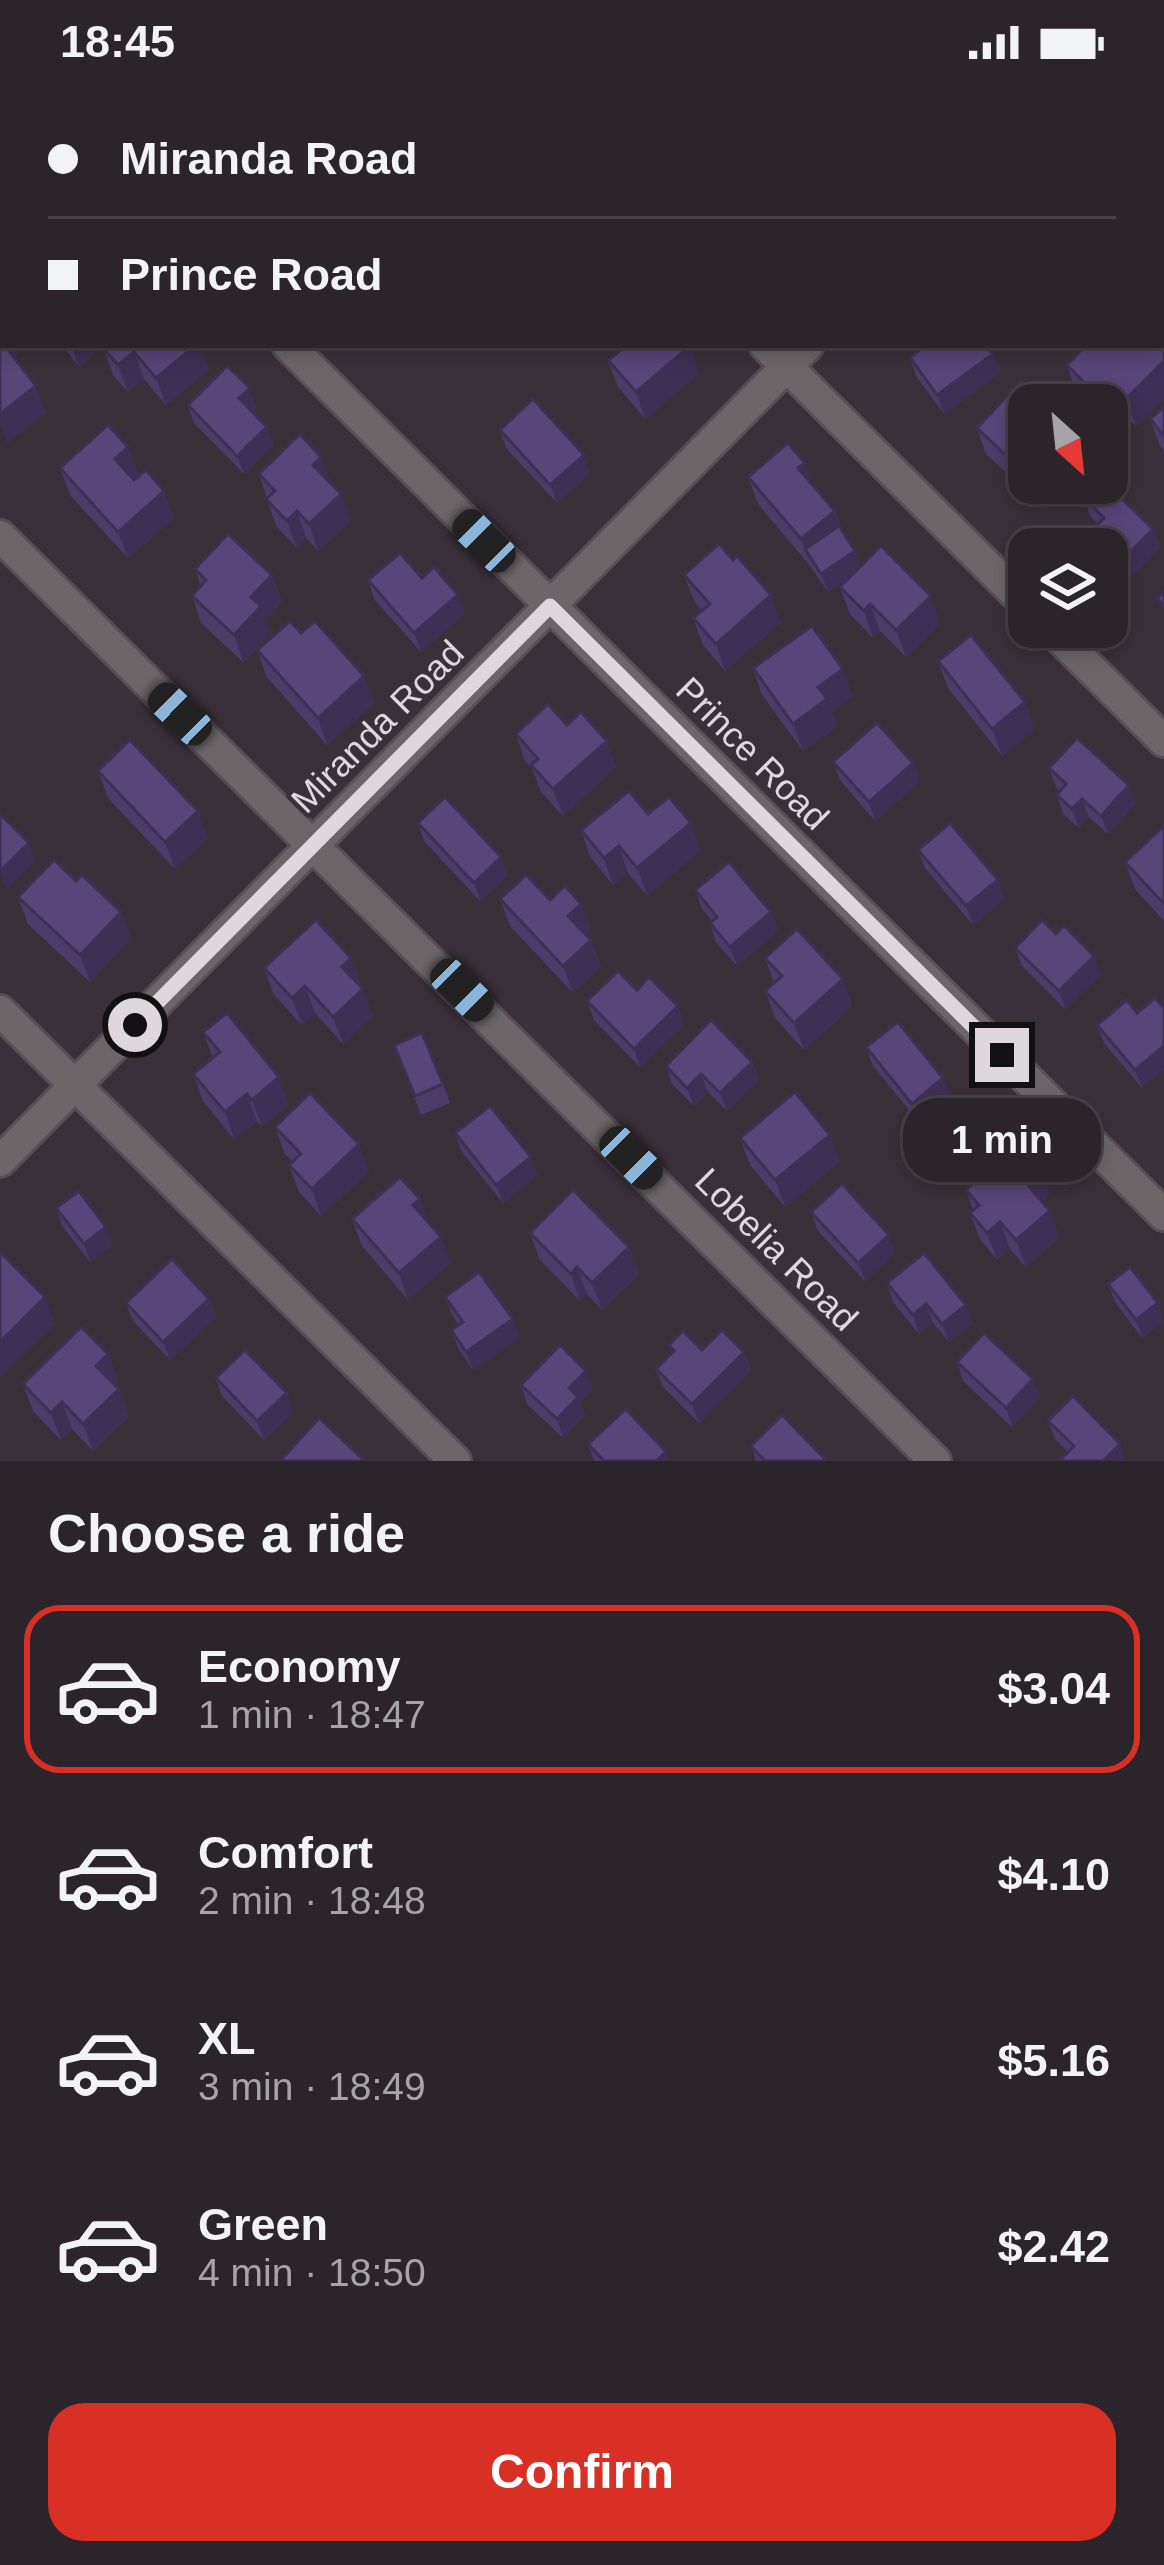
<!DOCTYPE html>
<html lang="en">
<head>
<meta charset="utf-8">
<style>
	body { margin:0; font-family:Helvetica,sans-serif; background:#342c33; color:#f1f3f6; height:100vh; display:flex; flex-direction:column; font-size:45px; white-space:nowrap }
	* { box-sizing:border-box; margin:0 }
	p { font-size:39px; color:#a6a4a9 }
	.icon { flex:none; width:66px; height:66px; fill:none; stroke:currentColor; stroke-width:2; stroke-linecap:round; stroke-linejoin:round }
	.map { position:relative; height:1377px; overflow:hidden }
	.panel { display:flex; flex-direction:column; background:#2c242b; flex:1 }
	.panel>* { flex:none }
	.top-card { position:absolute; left:0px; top:0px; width:1164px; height:264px; box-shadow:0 6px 18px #0003,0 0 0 3px #484147; display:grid; align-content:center; height:264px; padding:0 48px; background:#2c242b }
	.needle { width:78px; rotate:153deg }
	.fabs { position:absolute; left:1008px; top:300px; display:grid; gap:24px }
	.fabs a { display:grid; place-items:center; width:120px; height:120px; border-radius:24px; background:#2c242b; box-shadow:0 6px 18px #0003,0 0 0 3px #484147; font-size:60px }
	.end { position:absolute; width:54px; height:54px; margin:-27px; border:15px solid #ded8de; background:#111; box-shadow:0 0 0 6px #111 }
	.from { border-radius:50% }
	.bubble { position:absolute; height:84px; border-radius:36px; background:#2c242b; box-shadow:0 6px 18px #0003,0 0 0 3px #484147; font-size:39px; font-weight:600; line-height:84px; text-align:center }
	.car { position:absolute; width:36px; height:72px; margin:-36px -18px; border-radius:15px; box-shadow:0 0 9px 3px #0007; background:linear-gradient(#222 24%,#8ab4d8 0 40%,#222 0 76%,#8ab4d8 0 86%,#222 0) }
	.top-card b { display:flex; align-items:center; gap:42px; height:114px; font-size:45px }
	.top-card b+b { border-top:3px solid #484147 }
	.top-card i { width:30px; height:30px; background:#f1f3f6 }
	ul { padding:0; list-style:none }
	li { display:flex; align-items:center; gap:36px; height:168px; margin:0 24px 18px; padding:0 24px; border:6px solid transparent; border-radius:36px }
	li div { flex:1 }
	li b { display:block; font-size:45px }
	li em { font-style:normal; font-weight:600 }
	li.active { border-color:#d93025 }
	li>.icon { width:108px; height:108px; stroke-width:1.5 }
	h2 { padding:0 48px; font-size:54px; line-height:144px }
	.primary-button { display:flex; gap:24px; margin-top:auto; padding:24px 48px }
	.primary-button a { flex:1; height:138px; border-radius:36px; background:#d93025; color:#fff; font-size:48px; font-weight:600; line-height:138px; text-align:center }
	.status { display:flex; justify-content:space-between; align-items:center; height:84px; padding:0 60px; background:#2c242b; direction:ltr }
	.status svg { height:33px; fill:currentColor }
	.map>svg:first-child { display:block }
</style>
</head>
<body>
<div class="status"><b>18:45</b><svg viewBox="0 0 49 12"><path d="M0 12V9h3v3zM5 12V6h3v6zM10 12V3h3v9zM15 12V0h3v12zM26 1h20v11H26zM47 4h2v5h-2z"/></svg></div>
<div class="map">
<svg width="1164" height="1377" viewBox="0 0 1164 1377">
	<rect width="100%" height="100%" fill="#3a3039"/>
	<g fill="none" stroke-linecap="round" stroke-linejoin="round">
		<defs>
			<g id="minor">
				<polyline points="24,0 27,3"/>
				<polyline points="504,0 507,3"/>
				<polyline points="980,0 983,3"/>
				<polyline points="1066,3 1069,0"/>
				<polyline points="1161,179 1164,182"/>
				<polyline points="288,261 1164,1131"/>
				<polyline points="765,261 1029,523"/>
				<polyline points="0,452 935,1377"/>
				<polyline points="1049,543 1164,657"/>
				<polyline points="0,927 455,1377"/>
				<polyline points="0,1077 808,261"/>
			</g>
		</defs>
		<use href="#minor" stroke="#584e57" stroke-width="36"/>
		<use href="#minor" stroke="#6c6668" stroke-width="30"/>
	</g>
	<g fill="#4c3b68">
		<polygon points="1164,256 1164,314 1136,342 1120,327 1108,339 1107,321 1090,321 1076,308 1067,281"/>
		<polygon points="62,261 103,261 79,283"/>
		<polygon points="103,264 209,285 166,321 144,295 128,308 113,291"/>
		<polygon points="993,270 1000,288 944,330 916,292 910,273"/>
		<polygon points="608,276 699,289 645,335 618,303"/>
		<polygon points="188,321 256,323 252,327 274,361 244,390 194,339"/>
		<polygon points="1029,321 1029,399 1071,399 1046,426 986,370 977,344"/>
		<polygon points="1164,323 1164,367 1160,362 1150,335"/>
		<polygon points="500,346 590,389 557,419 506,364"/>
		<polygon points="128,363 138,390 133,394 174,434 128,474 70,411 60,384"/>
		<polygon points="259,390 331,399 341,410 351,437 318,467 306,454 297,464 276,442"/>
		<polygon points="748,393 813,401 835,427 843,448 855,467 861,482 940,539 906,573 880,547 873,554 850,530 840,503 849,494 828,508 811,483 758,420"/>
		<polygon points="1084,414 1153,445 1160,463 1121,503 1107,489 1107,465 1088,465 1084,454 1098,440 1091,433"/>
		<polygon points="195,485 272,491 282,518 266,535 271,549 243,578 201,539 192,512 201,502"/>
		<polygon points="684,491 781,538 725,587 703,561 693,534 702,527 694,517"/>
		<polygon points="422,494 465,529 421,568 374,515 368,496"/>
		<polygon points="257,566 374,619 327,661 267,593"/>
		<polygon points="938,577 1025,618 1035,645 1002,672 948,604"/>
		<polygon points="753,584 853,612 832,627 837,642 803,667 762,611"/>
		<polygon points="567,641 616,683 563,732 541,708 532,684 525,677 516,650"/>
		<polygon points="833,678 920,697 875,737 840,696"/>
		<polygon points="1049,684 1136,719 1108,750 1089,733 1079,744 1063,730 1057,711 1060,707 1056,703"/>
		<polygon points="98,687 208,754 175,785 108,714"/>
		<polygon points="648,730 701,766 647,811 628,789 613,801 590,773 581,746"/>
		<polygon points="418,739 501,773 508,792 480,817 424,757"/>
		<polygon points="1164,742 1164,837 1135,805 1125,778"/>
		<polygon points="918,766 1005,814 973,841 925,784"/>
		<polygon points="76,797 121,828 131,854 90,898 28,840 18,813"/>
		<polygon points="695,806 771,828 778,846 737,882 716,858 710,839 712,837 702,825"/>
		<polygon points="500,815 550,816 581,820 591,847 586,851 591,856 601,883 573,909 510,842"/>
		<polygon points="1056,850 1101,890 1065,925 1022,882 1015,864"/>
		<polygon points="351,874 361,901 360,902 373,932 343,960 315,929 302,941 274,911 264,884"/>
		<polygon points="765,874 843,895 852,922 804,966 775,934 765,907 774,899"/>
		<polygon points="637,906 678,922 684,941 640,983 594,936 587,917"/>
		<polygon points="1137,929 1142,1004 1104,959 1097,941"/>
		<polygon points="203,948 289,1020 262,1043 257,1037 234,1055 203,1017 193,990 213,974"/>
		<polygon points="394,961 443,1000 450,1019 421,1031"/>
		<polygon points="866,963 950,1013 919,1038 873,982"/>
		<polygon points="752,978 759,996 727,1027 708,1008 694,1022 672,1000 666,982"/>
		<polygon points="275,1043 369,1087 321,1132 299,1108 289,1081 293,1078 285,1070"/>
		<polygon points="455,1049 538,1091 503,1119 462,1068"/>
		<polygon points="740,1054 840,1077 785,1123 750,1081"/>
		<polygon points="966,1106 1050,1109 1041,1118 1050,1127 1059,1154 1026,1183 1010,1165 997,1176 980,1155 970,1129 973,1126"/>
		<polygon points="56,1124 113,1161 90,1178 63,1143"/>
		<polygon points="811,1128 895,1169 865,1197 818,1147"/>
		<polygon points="352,1135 428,1138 441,1153 450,1179 408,1216 362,1162"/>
		<polygon points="530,1149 639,1190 602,1226 587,1210 580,1217 540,1176"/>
		<polygon points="1130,1183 1142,1254 1115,1218 1108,1200"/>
		<polygon points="887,1199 966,1221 973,1239 949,1258 933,1239 919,1250 893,1218"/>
		<polygon points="445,1213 520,1253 473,1286 458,1264 451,1246 458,1241 452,1231"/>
		<polygon points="209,1215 216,1233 170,1276 133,1237 126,1219"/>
		<polygon points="669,1261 702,1266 744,1268 751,1286 699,1339 663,1303 656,1285 672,1269"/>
		<polygon points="108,1270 118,1297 114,1300 129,1332 93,1367 72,1345 61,1356 33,1327 23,1300"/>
		<polygon points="957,1278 1040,1313 1012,1343 963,1297"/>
		<polygon points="216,1294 287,1309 293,1328 264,1356 222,1312"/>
		<polygon points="521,1301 593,1305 580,1318 585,1331 563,1354 527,1320"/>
		<polygon points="1048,1337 1120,1360 1068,1368 1055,1355"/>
		<polygon points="588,1360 670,1377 594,1377"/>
		<polygon points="751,1362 827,1377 756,1377"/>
	</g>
	<g fill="#3e3055">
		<polygon points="3,122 3,147 0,150 0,125"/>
		<polygon points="3,247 3,261 19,261 22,267 7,278 0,259 0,249"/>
		<polygon points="71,261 103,261 79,283"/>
		<polygon points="196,261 200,261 209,285 166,321 156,294"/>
		<polygon points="690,262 699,289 645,335 636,308"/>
		<polygon points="134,268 144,295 128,308 118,281"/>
		<polygon points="993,270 1000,288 944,330 937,311"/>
		<polygon points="1164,277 1164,314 1136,342 1126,315"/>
		<polygon points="1110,300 1120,327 1108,339 1107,321 1101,321 1098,312"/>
		<polygon points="36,302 46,329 7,359 0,338 0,330"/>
		<polygon points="250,304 256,323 246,333 239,314"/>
		<polygon points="267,343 274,361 244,390 237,372"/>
		<polygon points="128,363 138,390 125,402 115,375"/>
		<polygon points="584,371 590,389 557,419 550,401"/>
		<polygon points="321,373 331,399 313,381"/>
		<polygon points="805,379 815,406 798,384"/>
		<polygon points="1036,399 1071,399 1046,426"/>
		<polygon points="164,407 174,434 128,474 118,448"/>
		<polygon points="341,410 351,437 318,467 309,440"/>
		<polygon points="297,427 306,454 297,464 287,437"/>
		<polygon points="835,427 845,454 805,465 811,482 801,455"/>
		<polygon points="1153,445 1160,463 1121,503 1114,484"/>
		<polygon points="855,467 862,485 828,508 821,490"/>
		<polygon points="272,491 282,518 266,535 271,549 243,578 234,551 251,513"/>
		<polygon points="458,511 465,529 421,568 414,549"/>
		<polygon points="771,511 781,538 725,587 716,560"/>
		<polygon points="931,512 940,539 906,573 896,546"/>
		<polygon points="870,520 880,547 873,554 864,527"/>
		<polygon points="843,585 853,612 832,627 837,642 803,667 793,640 818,603"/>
		<polygon points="364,592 374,619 327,661 318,634"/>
		<polygon points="1025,618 1035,645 1002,672 992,645"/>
		<polygon points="607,657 616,683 563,732 553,705"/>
		<polygon points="913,679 920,697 875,737 869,718"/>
		<polygon points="1129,701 1136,719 1108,750 1101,732"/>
		<polygon points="1082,715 1089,733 1079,744 1072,725"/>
		<polygon points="198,727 208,754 175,785 165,758"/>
		<polygon points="691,739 701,766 647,811 637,784"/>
		<polygon points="29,759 35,777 6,806 0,787"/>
		<polygon points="619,762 628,789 613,801 604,774"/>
		<polygon points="501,773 508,792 480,817 474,799"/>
		<polygon points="998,796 1005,814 973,841 966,822"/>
		<polygon points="581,820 591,847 578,859 568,832"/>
		<polygon points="121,828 131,854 90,898 80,871"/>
		<polygon points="771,828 778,846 737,882 730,863"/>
		<polygon points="591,856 601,883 573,909 563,882"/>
		<polygon points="1094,872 1101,890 1065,925 1059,907"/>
		<polygon points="351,874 361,901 352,910 342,883"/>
		<polygon points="843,895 852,922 804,966 794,939"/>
		<polygon points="305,902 315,929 302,941 292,914"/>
		<polygon points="363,905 373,932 343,960 333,933"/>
		<polygon points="678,922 684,941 640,983 634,965"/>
		<polygon points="1164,962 1164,986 1142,1004 1135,986"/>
		<polygon points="752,978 759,996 727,1027 720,1009"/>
		<polygon points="701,990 708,1008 694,1022 687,1004"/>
		<polygon points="279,993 289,1020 262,1043 252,1016"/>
		<polygon points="943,994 950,1013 919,1038 912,1020"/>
		<polygon points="247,1010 257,1037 234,1055 225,1028"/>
		<polygon points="830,1051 840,1077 785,1123 775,1096"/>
		<polygon points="359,1060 369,1087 321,1132 312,1105"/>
		<polygon points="531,1073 538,1091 503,1119 496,1101"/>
		<polygon points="1041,1082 1050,1109 1034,1124 1024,1097"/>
		<polygon points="420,1115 430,1142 413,1121"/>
		<polygon points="1050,1127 1059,1154 1026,1183 1016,1156"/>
		<polygon points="1000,1138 1010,1165 997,1176 987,1149"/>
		<polygon points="106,1143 113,1161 90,1178 84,1160"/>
		<polygon points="889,1151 895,1169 865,1197 858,1179"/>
		<polygon points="441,1153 450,1179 408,1216 399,1189"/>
		<polygon points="629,1163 639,1190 602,1226 592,1199"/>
		<polygon points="577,1183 587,1210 580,1217 571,1190"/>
		<polygon points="45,1213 55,1240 0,1294 0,1258"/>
		<polygon points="209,1215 216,1233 170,1276 163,1258"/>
		<polygon points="1158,1219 1164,1238 1142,1254 1136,1236"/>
		<polygon points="926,1220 933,1239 919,1250 913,1231"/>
		<polygon points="966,1221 973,1239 949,1258 942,1240"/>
		<polygon points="513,1235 520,1253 473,1286 466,1268"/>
		<polygon points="744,1268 751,1286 699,1339 692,1320"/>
		<polygon points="108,1270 118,1297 106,1308 96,1282"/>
		<polygon points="586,1287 593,1305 580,1318 585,1331 563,1354 557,1335 569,1304"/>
		<polygon points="1033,1295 1040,1313 1012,1343 1006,1324"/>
		<polygon points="119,1305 129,1332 93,1367 83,1340"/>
		<polygon points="287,1309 293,1328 264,1356 257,1337"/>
		<polygon points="62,1318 72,1345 61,1356 51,1329"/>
		<polygon points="1120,1360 1126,1377 1103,1377"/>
		<polygon points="666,1368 670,1377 656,1377"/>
	</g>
	<g fill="#584579" stroke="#3e3055" stroke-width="3">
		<polygon points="664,0 725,0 722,3 661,3"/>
		<polygon points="872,0 903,0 906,3 868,3"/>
		<polygon points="1137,0 1164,0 1164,55 1161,51 1161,3 1133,3"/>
		<polygon points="3,72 3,122 0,125 0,75"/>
		<polygon points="0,225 3,229 3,247 0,249"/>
		<polygon points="1161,253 1164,256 1164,277 1126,315 1110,300 1098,312 1067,281 1086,261 1161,261"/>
		<polygon points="0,255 36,302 0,330"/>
		<polygon points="107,261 196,261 156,294 134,268 118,281 103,264"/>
		<polygon points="627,261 689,261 690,262 636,308 608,276"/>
		<polygon points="927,261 987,261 993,270 937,311 910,273"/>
		<polygon points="227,282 250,304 239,314 267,343 237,372 188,321"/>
		<polygon points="1021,297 1047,321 1029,321 1029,393 977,344"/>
		<polygon points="533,315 584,371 550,401 500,346"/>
		<polygon points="1164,323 1164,352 1150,335"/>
		<polygon points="108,341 128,363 115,375 134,396 146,386 164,407 118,448 60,384"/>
		<polygon points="300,350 321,373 313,381 341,410 309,440 297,427 287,437 266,415 275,407 259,390"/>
		<polygon points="788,359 805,379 798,384 835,427 801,455 748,393"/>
		<polygon points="1100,399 1106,399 1153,445 1114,484 1107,477 1107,465 1095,465 1084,454 1104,434 1084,414"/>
		<polygon points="839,442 855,467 821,490 805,465"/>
		<polygon points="228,450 272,491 251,513 261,522 234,551 192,512 206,496 195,485"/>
		<polygon points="719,460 733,476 737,472 771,511 716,560 693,534 710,520 684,491"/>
		<polygon points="881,462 931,512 896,546 870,520 864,527 840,503"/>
		<polygon points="400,469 422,494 434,483 458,511 414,549 368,496"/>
		<polygon points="1164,508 1164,522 1157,514"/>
		<polygon points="290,537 301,549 315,537 364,592 318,634 257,566"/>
		<polygon points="812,542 843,585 818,603 827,615 793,640 753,584"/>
		<polygon points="971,551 1025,618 992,645 938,577"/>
		<polygon points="548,620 567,641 581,628 607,657 553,705 531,681 538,675 516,650"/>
		<polygon points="877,639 913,679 869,718 833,678"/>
		<polygon points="1077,654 1129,701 1101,732 1082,715 1072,725 1057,711 1066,700 1049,684"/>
		<polygon points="130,656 198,727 165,758 98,687"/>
		<polygon points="629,707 648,730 669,713 691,739 637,784 619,762 604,774 581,746"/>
		<polygon points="445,713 501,773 474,799 418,739"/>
		<polygon points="0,730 29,759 0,787"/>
		<polygon points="950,739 998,796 966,822 918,766"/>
		<polygon points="1164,742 1164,820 1125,778"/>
		<polygon points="54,776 76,797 82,791 121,828 80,871 18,813"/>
		<polygon points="729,778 771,828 730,863 710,839 717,833 695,806"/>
		<polygon points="526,791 550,816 565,802 581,820 568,832 591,856 563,882 500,815"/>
		<polygon points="316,836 351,874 342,883 363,905 333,933 305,902 292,914 264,884"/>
		<polygon points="1042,836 1056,850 1064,842 1094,872 1059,907 1015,864"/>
		<polygon points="797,845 843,895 794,939 765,907 782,892 765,874"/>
		<polygon points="618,887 637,906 649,893 678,922 634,965 587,917"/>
		<polygon points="1155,914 1164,924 1164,962 1135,986 1097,941 1127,916 1137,929"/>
		<polygon points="227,929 279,993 252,1016 247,1010 225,1028 193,990 220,968 203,948"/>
		<polygon points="711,936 752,978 720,1009 701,990 687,1004 666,982"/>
		<polygon points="898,938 943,994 912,1020 866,963"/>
		<polygon points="422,949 443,1000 415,1012 394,961"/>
		<polygon points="795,1008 830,1051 775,1096 740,1054"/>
		<polygon points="310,1009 359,1060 312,1105 289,1081 301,1070 275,1043"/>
		<polygon points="490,1022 531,1073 496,1101 455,1049"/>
		<polygon points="1021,1059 1041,1082 1024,1097 1050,1127 1016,1156 1000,1138 987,1149 970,1129 979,1121 966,1106"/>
		<polygon points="400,1093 420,1115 413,1121 441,1153 399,1189 352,1135"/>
		<polygon points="842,1100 889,1151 858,1179 811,1128"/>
		<polygon points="573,1106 629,1163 592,1199 577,1183 571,1190 530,1149"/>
		<polygon points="79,1107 106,1143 84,1160 56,1124"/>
		<polygon points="0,1168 45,1213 0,1258"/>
		<polygon points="924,1169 966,1221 942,1240 926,1220 913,1231 887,1199"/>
		<polygon points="172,1175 209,1215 163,1258 126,1219"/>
		<polygon points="1130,1183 1158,1219 1136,1236 1108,1200"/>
		<polygon points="479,1188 513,1235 466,1268 451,1246 463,1238 445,1213"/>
		<polygon points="81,1243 108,1270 96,1282 119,1305 83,1340 62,1318 51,1329 23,1300"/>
		<polygon points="722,1246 744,1268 692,1320 656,1285 674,1267 669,1261 683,1247 702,1266"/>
		<polygon points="984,1249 1033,1295 1006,1324 957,1278"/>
		<polygon points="560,1261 586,1287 569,1304 578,1313 557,1335 521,1301"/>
		<polygon points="245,1266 287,1309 257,1337 216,1294"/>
		<polygon points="1073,1312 1120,1360 1103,1377 1059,1377 1074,1362 1048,1337"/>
		<polygon points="626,1325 666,1368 656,1377 604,1377 588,1360"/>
		<polygon points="782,1331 827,1377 765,1377 751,1362"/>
		<polygon points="319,1334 365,1377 282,1377 281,1376"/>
	</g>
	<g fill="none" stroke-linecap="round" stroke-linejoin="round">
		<polyline stroke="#ded8de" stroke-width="15" points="135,941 550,522 1002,971"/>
	</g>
	<g text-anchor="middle" stroke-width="9" stroke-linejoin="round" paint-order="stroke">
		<g font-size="36" fill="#ded8de" stroke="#3a3039">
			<text transform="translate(377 642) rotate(-45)" y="13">Miranda Road</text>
			<text transform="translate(753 669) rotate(45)" y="13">Prince Road</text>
			<text transform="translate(777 1165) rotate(45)" y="13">Lobelia Road</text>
		</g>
	</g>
</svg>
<div class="fabs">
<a><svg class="needle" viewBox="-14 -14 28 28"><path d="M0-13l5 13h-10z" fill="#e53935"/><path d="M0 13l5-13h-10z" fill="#a6a4a9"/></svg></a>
<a><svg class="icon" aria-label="layers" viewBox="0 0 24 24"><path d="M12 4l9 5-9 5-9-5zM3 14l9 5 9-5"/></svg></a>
</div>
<i class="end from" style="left:135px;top:941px"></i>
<i class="end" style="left:1002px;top:971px"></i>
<div class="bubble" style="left:903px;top:1014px;width:198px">1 min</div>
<i class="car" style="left:484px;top:457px;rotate:315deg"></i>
<i class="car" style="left:180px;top:630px;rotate:314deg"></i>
<i class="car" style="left:462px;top:906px;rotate:135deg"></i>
<i class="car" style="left:631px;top:1074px;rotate:135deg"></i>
<div class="top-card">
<b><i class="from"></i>Miranda Road</b>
<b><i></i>Prince Road</b>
</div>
</div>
<section class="panel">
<h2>Choose a ride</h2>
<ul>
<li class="active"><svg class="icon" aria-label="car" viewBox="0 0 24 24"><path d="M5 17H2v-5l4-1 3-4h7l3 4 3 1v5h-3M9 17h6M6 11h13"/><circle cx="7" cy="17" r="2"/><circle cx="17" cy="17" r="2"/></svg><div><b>Economy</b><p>1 min · 18:47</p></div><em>$3.04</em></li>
<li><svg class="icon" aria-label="car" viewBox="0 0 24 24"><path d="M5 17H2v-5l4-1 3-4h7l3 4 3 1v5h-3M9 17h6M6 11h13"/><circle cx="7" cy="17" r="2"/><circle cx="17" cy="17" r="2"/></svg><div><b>Comfort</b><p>2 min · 18:48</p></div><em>$4.10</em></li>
<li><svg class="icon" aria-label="car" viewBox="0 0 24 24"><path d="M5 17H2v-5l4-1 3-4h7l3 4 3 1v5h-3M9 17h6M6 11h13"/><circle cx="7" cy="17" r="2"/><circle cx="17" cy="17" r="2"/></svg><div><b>XL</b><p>3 min · 18:49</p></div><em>$5.16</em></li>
<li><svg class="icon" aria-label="car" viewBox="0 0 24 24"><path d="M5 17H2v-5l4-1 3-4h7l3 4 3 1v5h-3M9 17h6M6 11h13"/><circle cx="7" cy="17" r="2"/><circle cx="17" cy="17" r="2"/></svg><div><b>Green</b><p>4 min · 18:50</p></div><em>$2.42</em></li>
</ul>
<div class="primary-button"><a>Confirm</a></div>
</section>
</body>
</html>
